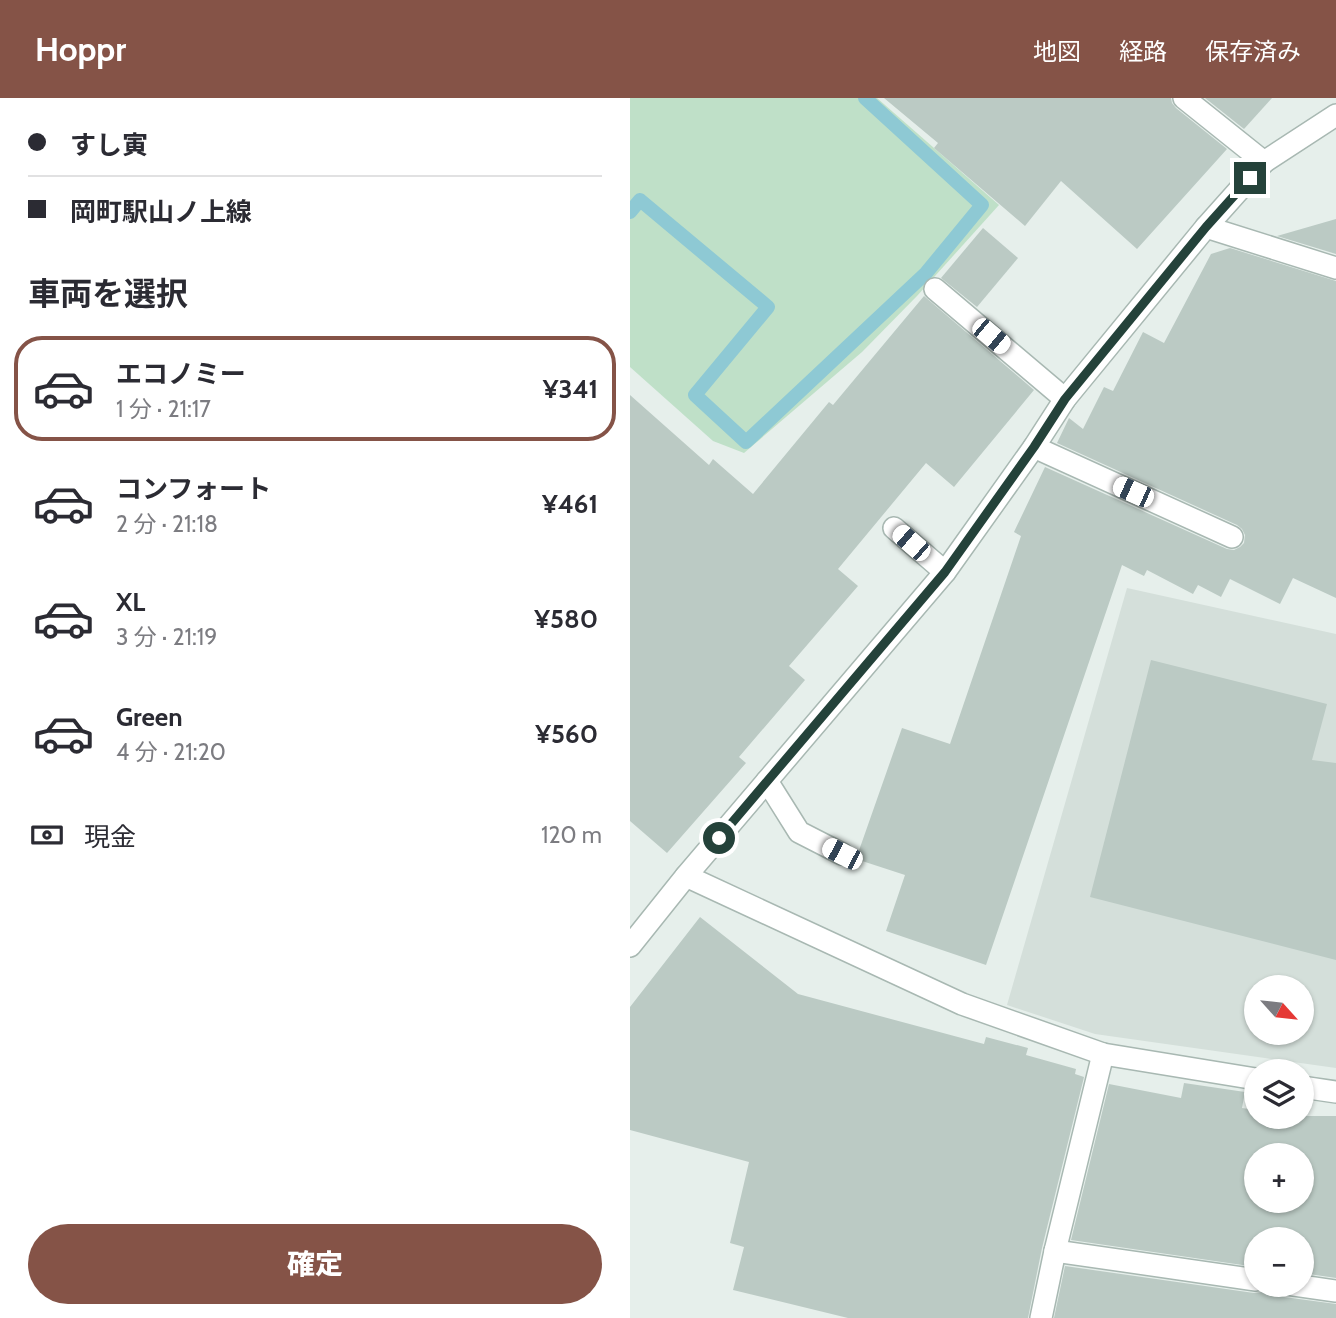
<!DOCTYPE html>
<html lang="ja">
<head>
<meta charset="utf-8">
<style>
	body { margin:0; font-family:Cabin,"Noto Sans JP",sans-serif; background:#f7f7f7; color:#2b2b33; height:100vh; display:flex; flex-direction:column; font-size:26px; white-space:nowrap }
	* { box-sizing:border-box; margin:0 }
	p { font-size:23px; color:#7c7c81 }
	.icon { flex:none; width:38px; height:38px; fill:none; stroke:currentColor; stroke-width:2; stroke-linecap:round; stroke-linejoin:round }
	.map { position:relative; flex:1; overflow:hidden }
	.panel { display:flex; flex-direction:column; background:#fff; width:630px }
	.panel>* { flex:none }
	.hud { display:grid; align-content:center; height:154px; padding:0 28px; background:#fff }
	.needle { width:46px; rotate:117deg }
	.tools { position:absolute; left:614px; top:877px; display:grid; gap:14px }
	.tools a { display:grid; place-items:center; width:70px; height:70px; border-radius:50%; background:#fff; box-shadow:0 2px 5px #0004; font-size:35px }
	.end { position:absolute; width:32px; height:32px; margin:-16px; border:9px solid #24423a; background:#fff; box-shadow:0 0 0 4px #fff }
	.from { border-radius:50% }
	.car { position:absolute; width:21px; height:42px; margin:-21px -10px; border-radius:9px; box-shadow:0 0 5px 2px #0007; background:linear-gradient(#fff 24%,#345 0 40%,#fff 0 76%,#345 0 86%,#fff 0) }
	.hud b { display:flex; align-items:center; gap:24px; height:66px; font-size:26px }
	.hud b+b { border-top:2px solid #e1e1e2 }
	.hud i { width:18px; height:18px; background:#2b2b33 }
	ul { padding:0; list-style:none }
	li { display:flex; align-items:center; gap:21px; height:105px; margin:0 14px 10px; padding:0 14px; border:4px solid transparent; border-radius:28px }
	li div { flex:1 }
	li b { display:block; font-size:26px }
	li em { font-style:normal; font-weight:800 }
	li.current { border-color:#855347 }
	li>.icon { width:63px; height:63px; stroke-width:1.5 }
	h2 { padding:0 28px; font-size:32px; line-height:84px }
	.pay { display:flex; align-items:center; gap:18px; height:77px; padding:0 28px; font-size:26px }
	.pay p { margin-inline-start:auto }
	.cta { display:flex; gap:14px; margin-top:auto; padding:14px 28px }
	.cta a { flex:1; height:80px; border-radius:42px; background:#855347; color:#fff; font-size:28px; font-weight:800; line-height:80px; text-align:center }
	header { display:flex; align-items:center; gap:42px; box-sizing:border-box; height:98px; padding:0 35px; background:#855347; color:#fff }
	header strong { font-size:33px }
	nav { display:flex; gap:38px; margin-inline-start:auto; font-size:24px }
	main { display:flex; flex:1; min-height:0 }
	.map>svg:first-child { display:block }
</style>
</head>
<body>
<header>
<strong>Hoppr</strong>
<nav><a>地図</a><a>経路</a><a>保存済み</a></nav>
</header>
<main>
<section class="panel">
<div class="hud">
<b><i class="from"></i>すし寅</b>
<b><i></i>岡町駅山ノ上線</b>
</div>
<h2>車両を選択</h2>
<ul>
<li class="current"><svg class="icon" aria-label="car" viewBox="0 0 24 24"><path d="M5 17H2v-5l4-1 3-4h7l3 4 3 1v5h-3M9 17h6M6 11h13"/><circle cx="7" cy="17" r="2"/><circle cx="17" cy="17" r="2"/></svg><div><b>エコノミー</b><p>1 分 · 21:17</p></div><em>¥341</em></li>
<li><svg class="icon" aria-label="car" viewBox="0 0 24 24"><path d="M5 17H2v-5l4-1 3-4h7l3 4 3 1v5h-3M9 17h6M6 11h13"/><circle cx="7" cy="17" r="2"/><circle cx="17" cy="17" r="2"/></svg><div><b>コンフォート</b><p>2 分 · 21:18</p></div><em>¥461</em></li>
<li><svg class="icon" aria-label="car" viewBox="0 0 24 24"><path d="M5 17H2v-5l4-1 3-4h7l3 4 3 1v5h-3M9 17h6M6 11h13"/><circle cx="7" cy="17" r="2"/><circle cx="17" cy="17" r="2"/></svg><div><b>XL</b><p>3 分 · 21:19</p></div><em>¥580</em></li>
<li><svg class="icon" aria-label="car" viewBox="0 0 24 24"><path d="M5 17H2v-5l4-1 3-4h7l3 4 3 1v5h-3M9 17h6M6 11h13"/><circle cx="7" cy="17" r="2"/><circle cx="17" cy="17" r="2"/></svg><div><b>Green</b><p>4 分 · 21:20</p></div><em>¥560</em></li>
</ul>
<div class="pay"><svg class="icon" aria-label="cash" viewBox="0 0 24 24"><path d="M3 7h18v10H3z"/><circle cx="12" cy="12" r="2"/></svg>現金<p>120 m</p></div>
<div class="cta"><a>確定</a></div>
</section>
<div class="map">
<svg width="706" height="1220" viewBox="0 0 706 1220">
	<rect width="100%" height="100%" fill="#e6efeb"/>
	<path fill="#d4dfda" fill-rule="evenodd" d="M497,490L706,536V970L465,936L377,907ZM626,889H672V934H626Z"/>
	<polygon fill="#bfe0c8" points="0,0 247,0 369,107 287,198 232,254 114,355 83,343 0,269"/>
	<g fill="none" stroke-linecap="round" stroke-linejoin="round">
		<polyline stroke="#8ec9d4" stroke-width="14" points="0,114 10,102 138,209 65,297 116,344 296,175 352,107 235,0"/>
	</g>
	<g fill="#bbcac4" fill-rule="evenodd">
		<polygon points="254,0 541,0 542,5 546,10 597,51 507,151 431,83 395,128 304,50 308,45"/>
		<polygon points="575,0 642,0 614,31"/>
		<polygon points="706,121 706,156 647,138"/>
		<polygon points="353,130 388,160 347,209 311,180"/>
		<polygon points="600,150 706,183 706,500 663,480 650,506 600,481 591,499 568,487 563,496 517,472 514,478 492,467 356,867 256,833 275,777 226,761 272,630 320,646 391,438 384,434 415,369 597,451 604,452 610,449 614,445 615,437 612,431 607,427 427,345 439,320 453,331 474,289 483,293 513,234 534,245 581,156"/>
		<polygon points="294,198 404,292 324,389 296,365 208,471 228,488 159,568 175,582 109,659 116,665 37,755 0,723 0,297 79,367 83,361 123,396 199,304 203,307"/>
		<polygon points="521,562 697,606 682,662 706,665 706,862 460,799"/>
		<polygon points="70,819 168,896 354,946 356,939 398,950 396,957 446,971 445,976 454,979 412,1150 398,1220 218,1220 103,1192 114,1149 100,1145 119,1064 0,1032 0,909"/>
		<path d="M554,985L615,994L612,1010L626,1012V1018H706V1180L672,1175V1141H626V1169L441,1142L479,986L551,1000ZM626,1057H672V1102H626Z"/>
		<polygon points="435,1168 624,1195 631,1194 638,1186 644,1186 648,1196 654,1199 706,1206 706,1220 424,1220"/>
	</g>
	<g fill="none" stroke-linecap="round" stroke-linejoin="round">
		<defs>
			<polyline id="service" points="137,683 169,734 212,756"/>
			<g id="minor">
				<polyline points="554,0 634,64"/>
				<polyline points="576,129 706,170"/>
				<polyline points="305,191 435,301"/>
				<polyline points="404,349 602,439"/>
				<polyline points="264,430 315,474"/>
				<polyline points="56,778 332,906 473,956 626,981"/>
				<polyline points="0,848 56,778 315,474 404,349 435,301 576,129 634,64 706,17"/>
				<polyline points="672,989 706,994"/>
				<polyline points="425,1153 626,1182"/>
				<polyline points="657,1186 706,1193"/>
				<polyline points="411,1220 425,1153 473,956"/>
			</g>
		</defs>
		<use href="#service" stroke="#a8b8b2" stroke-width="24"/>
		<use href="#minor" stroke="#a8b8b2" stroke-width="24"/>
		<use href="#service" stroke="#fff" stroke-width="21"/>
		<use href="#minor" stroke="#fff" stroke-width="21"/>
	</g>
	<g fill="none" stroke-linecap="round" stroke-linejoin="round">
		<polyline stroke="#24423a" stroke-width="9" points="89,740 315,474 404,349 435,301 576,129 620,80"/>
	</g>
</svg>
<div class="tools">
<a><svg class="needle" viewBox="-14 -14 28 28"><path d="M0-13l5 13h-10z" fill="#e53935"/><path d="M0 13l5-13h-10z" fill="#7c7c81"/></svg></a>
<a><svg class="icon" aria-label="layers" viewBox="0 0 24 24"><path d="M12 4l9 5-9 5-9-5zM3 14l9 5 9-5"/></svg></a>
<a>+</a>
<a>−</a>
</div>
<i class="end from" style="left:89px;top:740px"></i>
<i class="end" style="left:620px;top:80px"></i>
<i class="car" style="left:361px;top:238px;rotate:130deg"></i>
<i class="car" style="left:503px;top:394px;rotate:294deg"></i>
<i class="car" style="left:281px;top:445px;rotate:311deg"></i>
<i class="car" style="left:212px;top:756px;rotate:297deg"></i>
</div>
</main>
</body>
</html>
